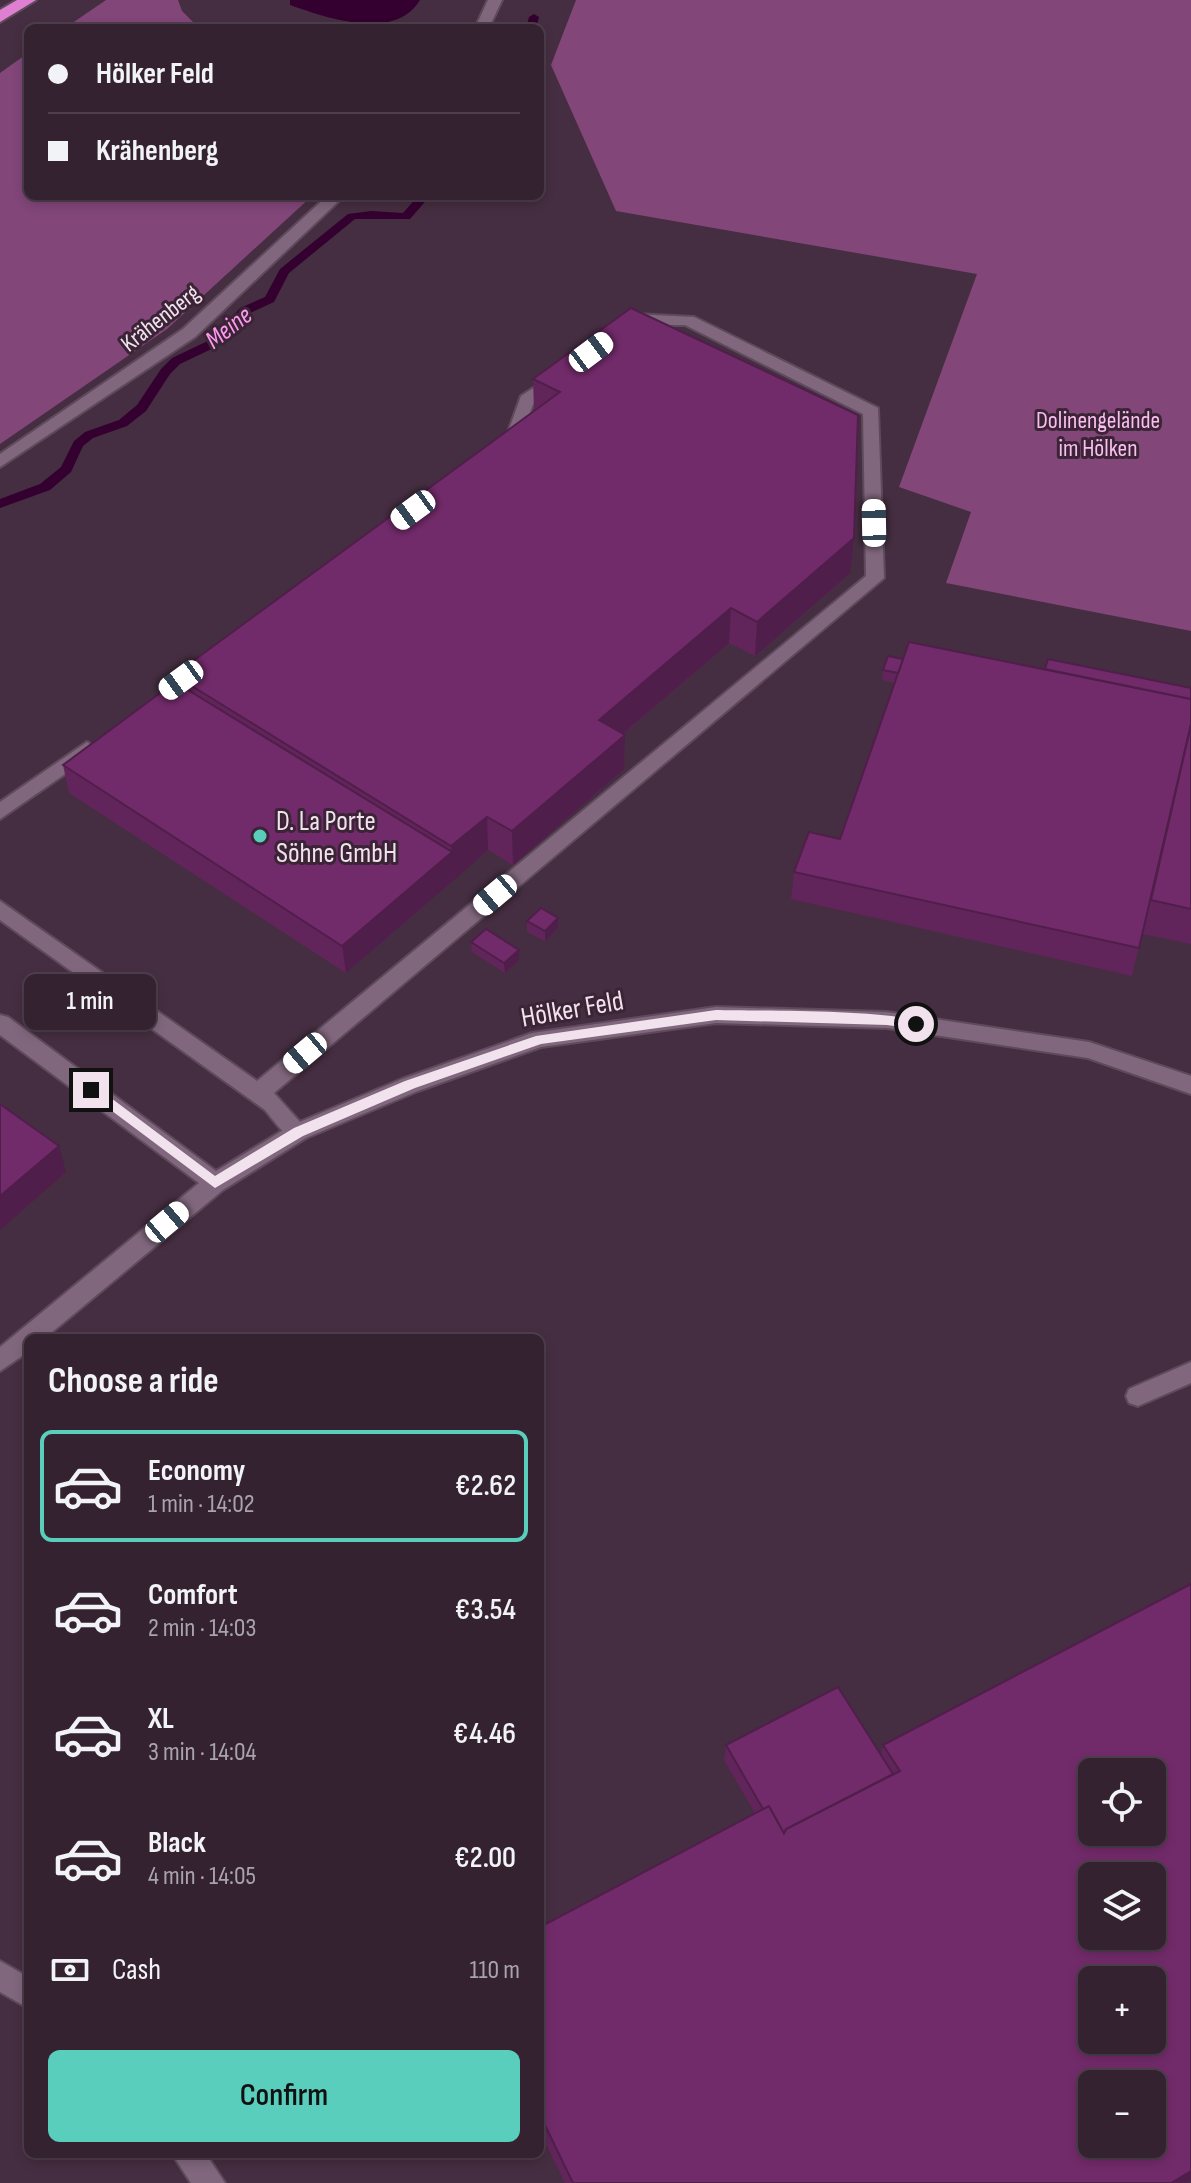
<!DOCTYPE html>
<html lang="en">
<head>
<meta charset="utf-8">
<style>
	body { margin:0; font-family:"Sofia Sans Condensed",sans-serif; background:#3f2f3d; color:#f1f3f6; height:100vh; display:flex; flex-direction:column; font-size:30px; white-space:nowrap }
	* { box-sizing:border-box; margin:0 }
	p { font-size:26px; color:#a9a4ab }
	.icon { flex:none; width:44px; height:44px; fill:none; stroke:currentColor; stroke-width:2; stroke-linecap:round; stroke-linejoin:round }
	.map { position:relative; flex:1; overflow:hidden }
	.side { position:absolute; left:24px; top:1334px; width:520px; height:824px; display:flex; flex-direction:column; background:#342231; border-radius:12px; box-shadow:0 4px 12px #0003,0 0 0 2px #4e3f4d }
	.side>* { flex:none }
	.banner { position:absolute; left:24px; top:24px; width:520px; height:176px; border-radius:12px; box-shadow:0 4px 12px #0003,0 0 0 2px #4e3f4d; display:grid; align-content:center; height:176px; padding:0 24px; background:#342231 }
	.tools { position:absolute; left:1078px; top:1758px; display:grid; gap:16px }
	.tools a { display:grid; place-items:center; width:88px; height:88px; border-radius:12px; background:#342231; box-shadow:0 4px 12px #0003,0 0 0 2px #4e3f4d; font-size:40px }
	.end { position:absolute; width:36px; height:36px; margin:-18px; border:10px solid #f1e2ee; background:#111; box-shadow:0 0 0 4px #111 }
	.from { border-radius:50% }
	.bubble { position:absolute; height:56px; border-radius:12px; background:#342231; box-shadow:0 4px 12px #0003,0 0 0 2px #4e3f4d; font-size:26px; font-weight:600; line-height:56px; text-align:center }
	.car { position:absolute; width:24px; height:48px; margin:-24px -12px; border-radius:10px; box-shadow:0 0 6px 2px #0007; background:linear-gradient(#fff 24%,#345 0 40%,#fff 0 76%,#345 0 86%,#fff 0) }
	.banner b { display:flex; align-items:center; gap:28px; height:76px; font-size:30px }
	.banner b+b { border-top:2px solid #4e3f4d }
	.banner i { width:20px; height:20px; background:#f1f3f6 }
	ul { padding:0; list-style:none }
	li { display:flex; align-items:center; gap:24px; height:112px; margin:0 16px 12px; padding:0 8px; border:4px solid transparent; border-radius:12px }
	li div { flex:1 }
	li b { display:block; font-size:30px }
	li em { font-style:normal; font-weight:600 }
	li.active { border-color:#5acebd }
	li>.icon { width:72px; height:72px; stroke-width:1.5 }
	h2 { padding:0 24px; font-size:36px; line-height:96px }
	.pay { display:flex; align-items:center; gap:20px; height:88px; padding:0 24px; font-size:30px }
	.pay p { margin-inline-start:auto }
	.cta { display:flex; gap:16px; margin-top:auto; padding:16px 24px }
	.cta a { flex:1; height:92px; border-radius:12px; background:#5acebd; color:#111; font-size:32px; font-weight:600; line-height:92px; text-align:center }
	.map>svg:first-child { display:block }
</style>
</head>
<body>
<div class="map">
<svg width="1191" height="2183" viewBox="0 0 1191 2183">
	<rect width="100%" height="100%" fill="#452e41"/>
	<g fill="#824679">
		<polygon points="106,0 178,0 182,11 199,28 65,28"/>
		<polygon points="576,0 1191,0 1191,631 946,583 971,512 899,487 977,274 616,211 551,65"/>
		<polygon points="28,53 28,196 312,196 167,329 0,444 0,73"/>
	</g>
	<path fill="#34002f" d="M290,0H420C395,42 327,18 290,5Z"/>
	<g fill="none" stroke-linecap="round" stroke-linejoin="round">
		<g fill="#34002f" fill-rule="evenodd">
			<polygon points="534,14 539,17 536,28 526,28 529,17"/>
			<polygon points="418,196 430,196 410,219 355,219 289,273 274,302 248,314 222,344 180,364 170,374 146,411 127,426 93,438 83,446 71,472 50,490 0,508 0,499 40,484 61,467 74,441 85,432 119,420 137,405 161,369 172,358 214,338 240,308 265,297 280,269 348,214 371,211 403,213"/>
		</g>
		<defs>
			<g id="service">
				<path d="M634,314L694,317L878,408L884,578L274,1093L309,1132L306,1138C288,1144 276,1123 265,1110L0,920V901L257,1081L866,576L863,414L685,325H624L622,322Z"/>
				<path d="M555,374L563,379C556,388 541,394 534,403C525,419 527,454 499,447L496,443L508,432L521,396Z"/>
				<polygon points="87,742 97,749 94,754 0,819 0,802"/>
				<polygon points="1191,1362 1191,1383 1138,1406 1129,1403 1126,1396 1129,1389"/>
				<polygon points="0,1961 28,1977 28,2008 0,1992"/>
				<polygon points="172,2154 206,2154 225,2183 191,2183"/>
			</g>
			<g id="minor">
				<polygon points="488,0 502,0 489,28 475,28"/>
				<polygon points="327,196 344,196 195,337 0,467 0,454 183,329"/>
				<polygon points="716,1007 887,1012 1089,1042 1191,1076 1191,1094 1088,1058 887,1028 716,1023 541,1047 418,1091 306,1138 223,1190 45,1338 28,1338 28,1352 0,1371 0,1347 199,1183 0,1035 0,1015 8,1017 216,1171 290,1126 402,1079 532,1033"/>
			</g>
			<polygon id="motorway" points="17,0 36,0 0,22 0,10"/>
		</defs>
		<use href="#service" stroke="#5e4a5b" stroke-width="4"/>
		<use href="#minor" stroke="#5e4a5b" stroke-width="4"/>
		<use href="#motorway" stroke="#5e4a5b" stroke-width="4"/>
		<use href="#service" fill="#81677d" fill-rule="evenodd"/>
		<use href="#minor" fill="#81677d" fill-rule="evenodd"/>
		<use href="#motorway" fill="#df7fd1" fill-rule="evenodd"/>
	</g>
	<g fill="#62255b">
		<polygon points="631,308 850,573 755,656 729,643 623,734 625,735 624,769 513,865 488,850 346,973 69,793 63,765 175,682 174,675 534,411 533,379"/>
		<polygon points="903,659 1045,669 1191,688 1191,944 1142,934 1132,976 791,899 794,872 840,839 894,683 882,680 883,670"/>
		<polygon points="527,921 558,928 545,941 527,932"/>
		<polygon points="471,942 519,960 505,973 472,952"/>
		<polygon points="726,1745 881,1756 883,1745 1191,2180 1187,2183 565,2183 540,2132 540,1927 755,1813 724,1760"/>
	</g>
	<g fill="#501e4a">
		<polygon points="854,538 850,573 755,656 757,622"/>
		<polygon points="731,608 729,643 599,754 599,720"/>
		<polygon points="625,735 624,769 513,865 512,831"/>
		<polygon points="487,817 488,850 454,880 451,846"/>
		<polygon points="452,852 454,880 346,973 342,946"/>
		<polygon points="558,918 558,928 545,941 545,931"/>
		<polygon points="519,950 519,960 505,973 504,963"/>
		<polygon points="59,1146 66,1172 0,1230 0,1196"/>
		<polygon points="1191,2171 1191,2180 1187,2183 1171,2183"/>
	</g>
	<g fill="#722b6a" stroke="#501e4a" stroke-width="2" fill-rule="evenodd">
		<polygon points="631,308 858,415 854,538 757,622 731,608 599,720 625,735 512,831 487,817 451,846 174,675 560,392 533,379"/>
		<polygon points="909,642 1191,699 1191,724 1139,948 794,872 809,832 840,839"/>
		<polygon points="888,656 903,659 898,673 883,670"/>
		<polygon points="1048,659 1191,688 1191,699 1045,669"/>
		<polygon points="175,682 452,852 342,946 63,765"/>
		<polygon points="1191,725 1191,909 1151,900"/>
		<polygon points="541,908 558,918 545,931 527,921"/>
		<polygon points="486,929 519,950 504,963 471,942"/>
		<polygon points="0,1104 59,1146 0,1196"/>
		<path d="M1191,1584V2171L1171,2183H573L540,2115V1927L769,1806L784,1833L786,1829L900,1771L883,1745ZM1092,1772H1152V1832H1092ZM1092,1876H1152V1936H1092ZM1092,1980H1152V2040H1092ZM1092,2084H1152V2144H1092Z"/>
		<polygon points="838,1687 893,1774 786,1829 784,1833 769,1806 763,1809 726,1745"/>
	</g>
	<path fill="#f1e2ee" d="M716,1010C748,1011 907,1009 922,1024L916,1029L887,1025L716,1020L541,1044L415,1088L303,1136L215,1188L84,1090L91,1084L95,1086L215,1176L294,1128L405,1081L536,1036Z"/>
	<circle fill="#5acebd" stroke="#3a2436" stroke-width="3" cx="260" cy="836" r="8"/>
	<g text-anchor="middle" stroke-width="6" stroke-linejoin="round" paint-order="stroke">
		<g font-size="24" fill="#f1e2ee" stroke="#3a2436">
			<text transform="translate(160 318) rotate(-38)" y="8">Krähenberg</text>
		</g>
		<g font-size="24" fill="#fbbef1" stroke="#3a2436">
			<text x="1098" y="428">Dolinengelände<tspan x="1098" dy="28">im Hölken</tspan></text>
		</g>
		<g font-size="26" font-style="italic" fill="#fd99ef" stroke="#3a2436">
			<text transform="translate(228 327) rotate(-38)" y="9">Meine</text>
		</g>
		<g font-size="28" fill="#f1e2ee" stroke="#3a2436" text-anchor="start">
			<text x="276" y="830">D. La Porte<tspan x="276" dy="32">Söhne GmbH</tspan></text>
		</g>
		<g font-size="28" fill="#f1e2ee" stroke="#3a2436">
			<text transform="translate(572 1008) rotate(-10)" y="10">Hölker Feld</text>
		</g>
	</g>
</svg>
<div class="tools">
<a><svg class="icon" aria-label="locate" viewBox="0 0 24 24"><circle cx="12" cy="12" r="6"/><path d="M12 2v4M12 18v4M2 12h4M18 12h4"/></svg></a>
<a><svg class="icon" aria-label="layers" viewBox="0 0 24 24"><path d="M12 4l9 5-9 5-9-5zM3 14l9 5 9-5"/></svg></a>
<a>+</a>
<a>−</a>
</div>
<i class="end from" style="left:916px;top:1024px"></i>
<i class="end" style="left:91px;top:1090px"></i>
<div class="bubble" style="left:24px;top:974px;width:132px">1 min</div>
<i class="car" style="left:591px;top:352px;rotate:53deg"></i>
<i class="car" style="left:413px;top:510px;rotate:234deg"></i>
<i class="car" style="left:874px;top:523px;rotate:359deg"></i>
<i class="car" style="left:181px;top:680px;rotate:234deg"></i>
<i class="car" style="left:495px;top:895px;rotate:230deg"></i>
<i class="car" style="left:305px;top:1053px;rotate:230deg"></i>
<i class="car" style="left:167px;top:1222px;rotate:50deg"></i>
<div class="banner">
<b><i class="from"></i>Hölker Feld</b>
<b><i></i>Krähenberg</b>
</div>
<section class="side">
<h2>Choose a ride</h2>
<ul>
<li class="active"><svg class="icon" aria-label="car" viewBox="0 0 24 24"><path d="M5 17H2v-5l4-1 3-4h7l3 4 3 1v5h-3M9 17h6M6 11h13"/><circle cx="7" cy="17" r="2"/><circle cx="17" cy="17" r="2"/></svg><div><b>Economy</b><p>1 min · 14:02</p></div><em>€2.62</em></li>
<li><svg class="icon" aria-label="car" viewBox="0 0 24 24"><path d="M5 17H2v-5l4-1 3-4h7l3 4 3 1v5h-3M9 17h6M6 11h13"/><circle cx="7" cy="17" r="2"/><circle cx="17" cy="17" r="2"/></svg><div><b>Comfort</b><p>2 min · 14:03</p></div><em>€3.54</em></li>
<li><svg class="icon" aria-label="car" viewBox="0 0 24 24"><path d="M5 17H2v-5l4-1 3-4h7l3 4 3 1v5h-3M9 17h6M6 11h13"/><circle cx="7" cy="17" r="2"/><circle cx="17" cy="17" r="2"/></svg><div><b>XL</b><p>3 min · 14:04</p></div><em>€4.46</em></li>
<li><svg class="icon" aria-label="car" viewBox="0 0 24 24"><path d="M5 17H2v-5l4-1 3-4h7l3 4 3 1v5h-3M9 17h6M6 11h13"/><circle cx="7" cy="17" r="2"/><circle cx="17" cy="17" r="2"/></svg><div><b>Black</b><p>4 min · 14:05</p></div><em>€2.00</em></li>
</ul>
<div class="pay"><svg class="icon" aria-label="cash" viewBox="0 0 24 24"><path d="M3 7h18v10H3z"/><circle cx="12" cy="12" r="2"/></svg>Cash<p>110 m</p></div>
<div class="cta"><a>Confirm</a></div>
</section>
</div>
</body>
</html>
